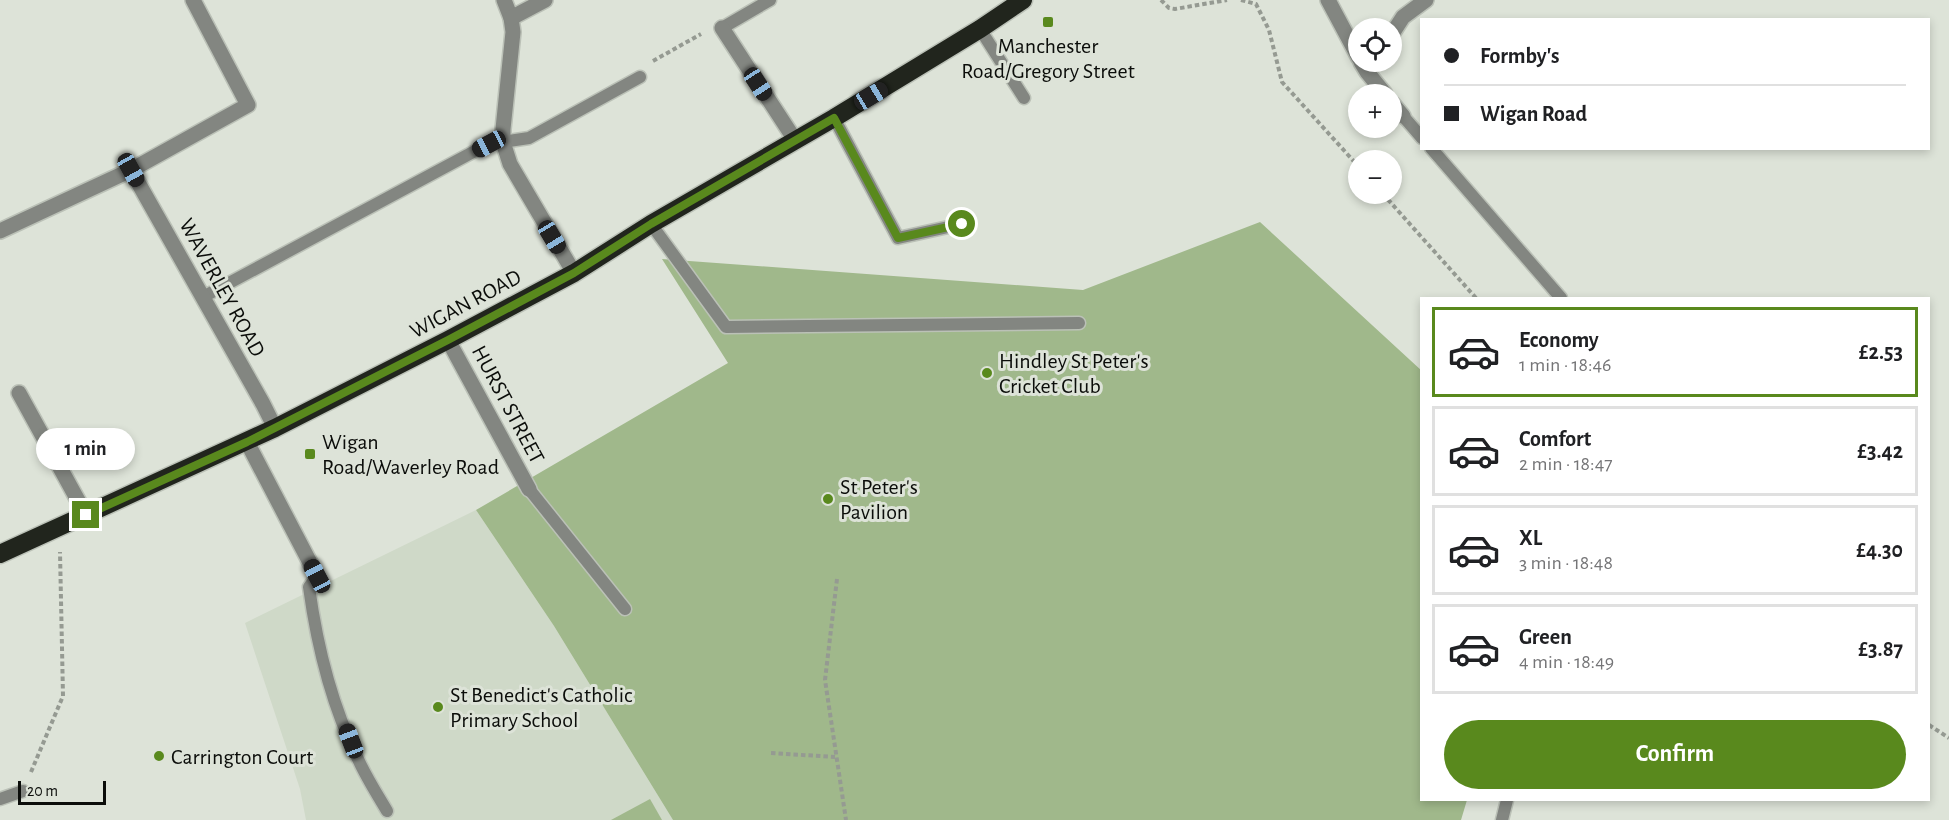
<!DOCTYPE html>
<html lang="en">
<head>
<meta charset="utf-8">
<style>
	body { margin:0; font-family:"Alegreya Sans",sans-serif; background:#f2f2f2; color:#202124; height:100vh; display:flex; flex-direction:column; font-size:22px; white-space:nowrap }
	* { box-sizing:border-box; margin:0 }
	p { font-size:20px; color:#757577 }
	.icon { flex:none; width:33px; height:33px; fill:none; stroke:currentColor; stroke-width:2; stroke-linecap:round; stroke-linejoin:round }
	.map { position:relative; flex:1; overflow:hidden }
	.details { position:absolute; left:1420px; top:297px; width:510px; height:504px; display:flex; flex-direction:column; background:#fff; border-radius:0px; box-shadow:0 3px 9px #0003 }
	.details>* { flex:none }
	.banner { position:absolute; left:1420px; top:18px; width:510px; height:132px; border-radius:0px; box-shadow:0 3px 9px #0003; display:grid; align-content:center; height:132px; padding:0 24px; background:#fff }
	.buttons { position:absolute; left:1348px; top:18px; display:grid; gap:12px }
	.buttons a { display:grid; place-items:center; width:54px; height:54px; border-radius:50%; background:#fff; box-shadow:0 3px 9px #0003; font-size:30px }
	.scale { position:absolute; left:18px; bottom:15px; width:88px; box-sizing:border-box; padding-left:6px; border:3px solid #0b0d0a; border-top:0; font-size:16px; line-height:21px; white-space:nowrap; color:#0b0d0a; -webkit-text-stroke:4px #dde3d8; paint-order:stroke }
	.end { position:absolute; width:27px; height:27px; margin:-14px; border:8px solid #59891d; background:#fff; box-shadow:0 0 0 3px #fff }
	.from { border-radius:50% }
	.bubble { position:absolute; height:42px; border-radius:21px; background:#fff; box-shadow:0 3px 9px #0003; font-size:20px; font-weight:700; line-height:42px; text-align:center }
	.car { position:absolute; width:18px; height:36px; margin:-18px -9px; border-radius:8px; box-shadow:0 0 4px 2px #0007; background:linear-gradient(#222 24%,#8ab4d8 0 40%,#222 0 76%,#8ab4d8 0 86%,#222 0) }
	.banner b { display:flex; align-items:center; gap:21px; height:57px; font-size:22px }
	.banner b+b { border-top:2px solid #e0e0e0 }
	.banner i { width:15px; height:15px; background:#202124 }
	ul { padding:10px 0 0; list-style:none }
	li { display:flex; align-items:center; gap:18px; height:90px; margin:0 12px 9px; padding:0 12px; border:3px solid #e0e0e0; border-radius:0px }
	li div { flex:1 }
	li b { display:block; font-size:22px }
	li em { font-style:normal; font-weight:700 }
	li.active { border-color:#59891d }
	li>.icon { width:54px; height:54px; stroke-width:1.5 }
	.button { display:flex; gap:12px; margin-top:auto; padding:12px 24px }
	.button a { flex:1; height:69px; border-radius:36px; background:#59891d; color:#fff; font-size:24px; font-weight:700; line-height:69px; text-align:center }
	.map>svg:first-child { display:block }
</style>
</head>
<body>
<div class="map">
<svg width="1949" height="820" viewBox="0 0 1949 820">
	<rect width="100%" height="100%" fill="#dde3d8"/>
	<polygon fill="#cfd9c8" points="476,510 554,626 673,820 306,820 300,789 245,623"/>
	<g fill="#a0b88b">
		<polygon points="1260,222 1422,371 1422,800 1467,800 1461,820 673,820 554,626 476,510 728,363 662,259 1083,290"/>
		<polygon points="650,799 662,820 611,820"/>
	</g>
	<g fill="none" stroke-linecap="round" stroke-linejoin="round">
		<defs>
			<g id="lane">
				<polyline points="722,28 770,0"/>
				<polyline points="980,29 1024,98"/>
				<polyline points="1403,116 1422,138"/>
				<polyline points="834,118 898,238 962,224"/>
				<polyline points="1431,148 1561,298"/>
				<polyline points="651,224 726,327 1079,323"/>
				<polyline points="203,297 488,144 529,138 640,77"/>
				<polyline points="529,489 625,609"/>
				<path d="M317,576L309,587C317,646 332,706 358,759C366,777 377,794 387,811"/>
				<polyline points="0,799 23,791"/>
				<polyline points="1502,820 1507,800"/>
			</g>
			<g id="street">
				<polyline points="504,0 511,18 513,32 503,129 503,142 510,164 574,273"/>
				<polyline points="1328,0 1359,58"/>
				<polyline points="511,18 545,0"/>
				<polyline points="722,28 795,140"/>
				<polyline points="1392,34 1403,17 1426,0"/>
				<polyline points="1361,62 1367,72 1385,94"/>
				<polyline points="1392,103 1403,116"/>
				<polyline points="131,170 263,404 275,428"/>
				<polyline points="0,231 131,170 248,105 193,0"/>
				<polyline points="448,340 529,489"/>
				<polyline points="19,393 86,515"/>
				<polyline points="247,442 317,576"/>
			</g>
			<polyline id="highway" points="0,554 275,428 448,340 574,273 651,224 834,118 980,29 1023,0"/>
		</defs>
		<use href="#lane" stroke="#bbc1b7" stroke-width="15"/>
		<use href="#street" stroke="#bbc1b7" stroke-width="18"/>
		<use href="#highway" stroke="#bbc1b7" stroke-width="21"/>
		<g stroke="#959a92" stroke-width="4" stroke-dasharray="4.5 3" stroke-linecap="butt">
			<polyline points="1161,0 1169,8 1175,9 1227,0"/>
			<polyline points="1241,0 1256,4 1269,30 1282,82 1359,167"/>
			<polyline points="653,61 701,34"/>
			<polyline points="1383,194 1476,298"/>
			<polyline points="837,579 825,680 846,820"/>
			<polyline points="1929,725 1949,738"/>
			<polyline points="771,753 835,757"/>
			<polyline points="31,772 63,696 60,552"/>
		</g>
		<use href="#lane" stroke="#838681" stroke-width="12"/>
		<use href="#street" stroke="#838681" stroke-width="15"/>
		<use href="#highway" stroke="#21251d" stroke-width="18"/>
	</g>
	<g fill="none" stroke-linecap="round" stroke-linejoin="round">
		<polyline stroke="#59891d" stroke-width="8" points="86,515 247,442 448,340 574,273 651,224 834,118 898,238 962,224"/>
	</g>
	<g fill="#59891d" stroke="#dde3d8" stroke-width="2">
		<rect x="1042" y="16" width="12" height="12" rx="3"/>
		<circle cx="987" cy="373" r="6"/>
		<rect x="304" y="448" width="12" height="12" rx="3"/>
		<circle cx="828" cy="499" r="6"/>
		<circle cx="438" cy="707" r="6"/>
		<circle cx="159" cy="756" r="6"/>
	</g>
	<g text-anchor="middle" stroke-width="6" stroke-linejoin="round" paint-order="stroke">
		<g font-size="22" fill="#0b0d0a" stroke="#dde3d8" text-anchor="start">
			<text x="1048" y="53" text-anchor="middle">Manchester<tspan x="1048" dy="25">Road/Gregory Street</tspan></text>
			<text x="999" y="368">Hindley St Peter's<tspan x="999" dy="25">Cricket Club</tspan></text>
			<text x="322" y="449">Wigan<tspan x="322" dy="25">Road/Waverley Road</tspan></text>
			<text x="840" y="494">St Peter's<tspan x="840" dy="25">Pavilion</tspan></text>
			<text x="450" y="702">St Benedict's Catholic<tspan x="450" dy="25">Primary School</tspan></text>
			<text x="171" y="764">Carrington Court</text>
		</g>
		<g font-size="22" fill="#0b0d0a" stroke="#dde3d8">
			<text transform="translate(223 287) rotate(61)" y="8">WAVERLEY ROAD</text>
			<text transform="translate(465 303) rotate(-28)" y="8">WIGAN ROAD</text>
			<text transform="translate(509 404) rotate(62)" y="8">HURST STREET</text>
		</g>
	</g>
</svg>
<div class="buttons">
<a><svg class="icon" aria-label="locate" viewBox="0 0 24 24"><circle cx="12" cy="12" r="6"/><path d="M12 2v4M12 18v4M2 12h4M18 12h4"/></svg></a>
<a>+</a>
<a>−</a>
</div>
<div class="scale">20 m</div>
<i class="end from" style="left:962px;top:224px"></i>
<i class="end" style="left:86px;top:515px"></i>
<div class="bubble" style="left:36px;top:428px;width:99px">1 min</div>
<i class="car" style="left:758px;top:84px;rotate:147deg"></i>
<i class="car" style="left:871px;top:96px;rotate:59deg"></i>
<i class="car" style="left:489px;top:144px;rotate:242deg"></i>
<i class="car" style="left:131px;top:170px;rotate:151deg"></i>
<i class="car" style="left:552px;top:237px;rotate:149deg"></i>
<i class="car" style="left:317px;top:576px;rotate:332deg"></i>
<i class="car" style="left:351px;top:741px;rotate:339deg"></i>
<div class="banner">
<b><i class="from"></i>Formby's</b>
<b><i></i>Wigan Road</b>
</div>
<section class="details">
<ul>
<li class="active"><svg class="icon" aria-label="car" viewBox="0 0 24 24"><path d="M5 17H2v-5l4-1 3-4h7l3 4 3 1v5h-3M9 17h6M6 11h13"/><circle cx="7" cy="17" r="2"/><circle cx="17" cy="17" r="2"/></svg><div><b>Economy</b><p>1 min · 18:46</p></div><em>£2.53</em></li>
<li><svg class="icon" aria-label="car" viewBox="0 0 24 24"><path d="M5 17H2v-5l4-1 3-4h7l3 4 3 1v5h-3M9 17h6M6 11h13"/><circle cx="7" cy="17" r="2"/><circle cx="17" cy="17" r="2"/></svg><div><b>Comfort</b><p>2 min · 18:47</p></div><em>£3.42</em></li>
<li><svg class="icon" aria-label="car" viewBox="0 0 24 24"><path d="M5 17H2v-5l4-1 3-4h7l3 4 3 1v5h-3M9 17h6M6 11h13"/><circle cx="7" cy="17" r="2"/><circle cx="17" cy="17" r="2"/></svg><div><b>XL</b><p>3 min · 18:48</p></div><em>£4.30</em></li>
<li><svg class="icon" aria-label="car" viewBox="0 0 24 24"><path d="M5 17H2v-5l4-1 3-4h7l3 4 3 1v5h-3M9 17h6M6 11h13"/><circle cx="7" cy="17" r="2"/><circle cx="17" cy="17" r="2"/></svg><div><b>Green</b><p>4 min · 18:49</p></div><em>£3.87</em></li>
</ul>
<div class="button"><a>Confirm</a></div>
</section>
</div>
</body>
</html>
